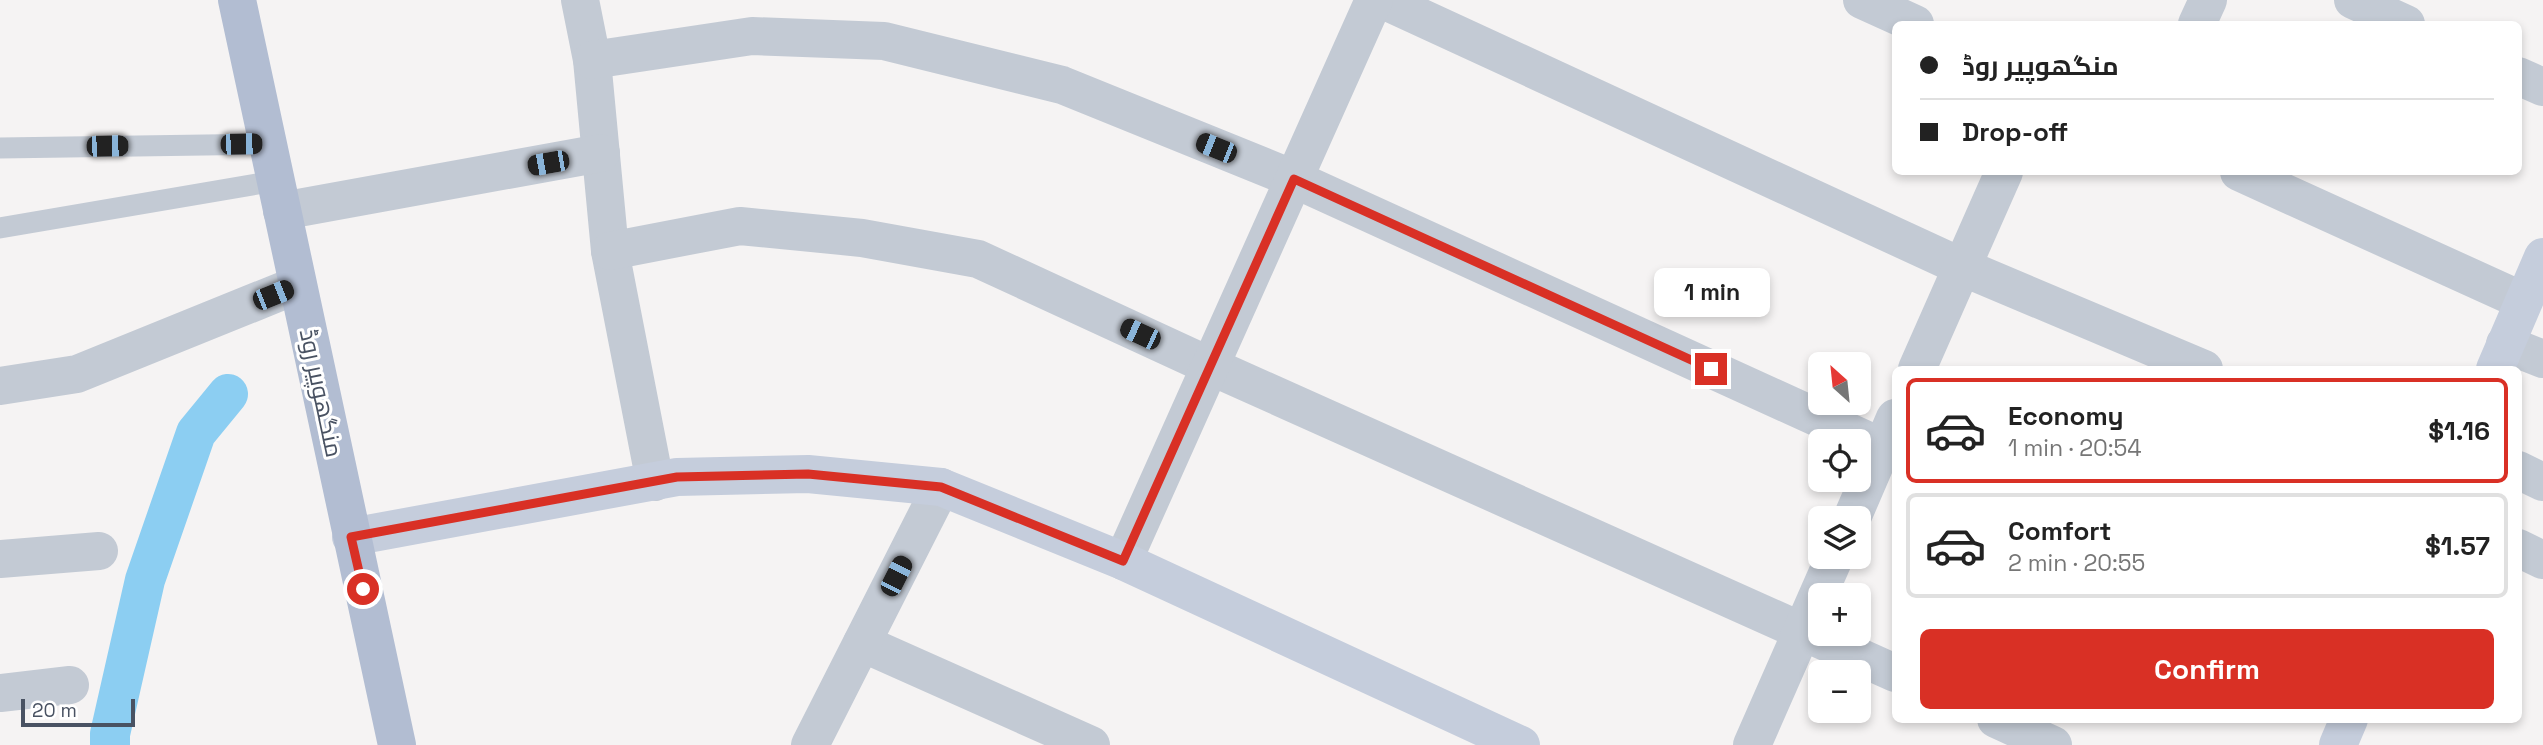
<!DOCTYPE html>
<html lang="en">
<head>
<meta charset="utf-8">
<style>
	body { margin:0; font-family:"Space Grotesk",Cairo,sans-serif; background:#f6f6f6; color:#222; height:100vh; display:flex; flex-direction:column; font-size:26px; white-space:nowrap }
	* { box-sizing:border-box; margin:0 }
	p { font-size:23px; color:#767676 }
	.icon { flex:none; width:38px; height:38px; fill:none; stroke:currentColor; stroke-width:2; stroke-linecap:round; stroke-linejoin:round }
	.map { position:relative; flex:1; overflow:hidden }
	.side { position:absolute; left:1892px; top:366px; width:630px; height:357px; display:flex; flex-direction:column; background:#fff; border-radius:10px; box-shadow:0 4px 10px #0003 }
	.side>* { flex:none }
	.guide { position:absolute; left:1892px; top:21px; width:630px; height:154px; border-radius:10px; box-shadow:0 4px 10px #0003; display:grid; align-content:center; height:154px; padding:0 28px; background:#fff }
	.needle { width:46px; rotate:333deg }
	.controls { position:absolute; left:1808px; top:352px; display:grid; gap:14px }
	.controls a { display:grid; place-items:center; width:63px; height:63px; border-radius:10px; background:#fff; box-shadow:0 4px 10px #0003; font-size:35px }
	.scale { position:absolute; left:21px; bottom:18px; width:114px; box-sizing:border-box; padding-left:7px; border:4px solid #495262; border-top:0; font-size:19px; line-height:24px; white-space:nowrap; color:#495262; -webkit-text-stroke:5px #fff; paint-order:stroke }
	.end { position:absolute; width:32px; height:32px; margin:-16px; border:9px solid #d93025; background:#fff; box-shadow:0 0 0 4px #fff }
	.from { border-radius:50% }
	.bubble { position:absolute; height:49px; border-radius:10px; background:#fff; box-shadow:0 4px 10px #0003; font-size:23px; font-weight:700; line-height:49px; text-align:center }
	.car { position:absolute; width:21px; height:42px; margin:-21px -10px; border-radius:9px; box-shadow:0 0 5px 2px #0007; background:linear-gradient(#222 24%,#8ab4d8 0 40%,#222 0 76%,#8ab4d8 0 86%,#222 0) }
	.guide b { display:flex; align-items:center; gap:24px; height:66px; font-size:26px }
	.guide b+b { border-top:2px solid #e0e0e0 }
	.guide i { width:18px; height:18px; background:#222 }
	ul { padding:12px 0 0; list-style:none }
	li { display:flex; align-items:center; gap:21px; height:105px; margin:0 14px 10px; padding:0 14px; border:4px solid #e0e0e0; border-radius:10px }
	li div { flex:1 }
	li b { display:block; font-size:26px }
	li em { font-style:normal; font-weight:700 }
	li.selected { border-color:#d93025 }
	li>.icon { width:63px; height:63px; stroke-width:1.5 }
	.primary-button { display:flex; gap:14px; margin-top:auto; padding:14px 28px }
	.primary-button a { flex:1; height:80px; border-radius:10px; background:#d93025; color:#fff; font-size:28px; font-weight:700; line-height:80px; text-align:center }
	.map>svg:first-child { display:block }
</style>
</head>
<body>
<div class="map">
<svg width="2543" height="745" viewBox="0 0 2543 745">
	<rect width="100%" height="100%" fill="#f5f3f3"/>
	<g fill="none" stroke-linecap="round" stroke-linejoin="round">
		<polyline stroke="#8ccef2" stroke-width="40" points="110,745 110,734 145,580 196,433 228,394"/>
		<g stroke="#c3cad4" stroke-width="21">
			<polyline points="0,148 267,144"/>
			<polyline points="0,228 275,181"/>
		</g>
		<g stroke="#c3cad4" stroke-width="38">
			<polyline points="580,0 592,60 610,251 655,482"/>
			<polyline points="1383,0 1962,267 2204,369"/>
			<polyline points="1862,0 1915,24"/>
			<polyline points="2353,0 2406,24"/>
			<polyline points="2197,24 2208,0"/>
			<polyline points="592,60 752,36 884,41 1062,85 1294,179 1895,453"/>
			<polyline points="2518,76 2543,87"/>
			<polyline points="2239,172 2523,301"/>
			<polyline points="282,211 601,153"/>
			<polyline points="610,251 740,226 862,238 978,259 1210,366 1895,673"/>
			<polyline points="2505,344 2543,359"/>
			<polyline points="1917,369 2004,172"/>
			<polyline points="0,386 77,374 297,285"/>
			<polyline points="2518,470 2543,482"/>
			<polyline points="1852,518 1895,418"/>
			<polyline points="2518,548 2543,560"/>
			<polyline points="0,559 99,551"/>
			<polyline points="1123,561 1374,0"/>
			<polyline points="862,643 1091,745"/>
			<polyline points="0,693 70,685"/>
			<polyline points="1996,719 2053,745"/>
			<polyline points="810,745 941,487"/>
			<polyline points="1752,745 1835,556"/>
		</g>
		<g stroke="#c5cddc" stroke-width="38">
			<polyline points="2495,369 2543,257"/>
			<polyline points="351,537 677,477 808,474 941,487 1123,561 1521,745"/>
			<polyline points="2338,745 2349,719"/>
		</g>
		<polyline stroke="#b2bdd2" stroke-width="38" points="237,0 397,745"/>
	</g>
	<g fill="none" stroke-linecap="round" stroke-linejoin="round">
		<polyline stroke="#d93025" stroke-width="9" points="363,589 351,537 677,477 808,474 941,487 1123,561 1294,179 1711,369"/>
	</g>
	<g text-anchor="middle" stroke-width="6" stroke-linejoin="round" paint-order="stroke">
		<g font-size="24" fill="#495262" stroke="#fff">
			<text transform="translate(321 393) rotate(78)" y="8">منگھوپیر روڈ</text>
		</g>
	</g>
</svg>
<div class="controls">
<a><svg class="needle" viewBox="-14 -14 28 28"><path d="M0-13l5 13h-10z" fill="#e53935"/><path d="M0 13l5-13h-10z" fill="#767676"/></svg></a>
<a><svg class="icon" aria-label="locate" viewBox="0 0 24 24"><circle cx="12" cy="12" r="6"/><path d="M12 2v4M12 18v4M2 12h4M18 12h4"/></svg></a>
<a><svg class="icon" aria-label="layers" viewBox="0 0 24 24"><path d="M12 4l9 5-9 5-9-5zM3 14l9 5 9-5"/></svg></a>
<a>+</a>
<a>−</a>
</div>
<div class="scale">20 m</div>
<i class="end from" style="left:363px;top:589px"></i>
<i class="end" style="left:1711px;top:369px"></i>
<div class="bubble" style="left:1654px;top:268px;width:116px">1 min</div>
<i class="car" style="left:241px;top:144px;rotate:89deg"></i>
<i class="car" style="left:107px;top:146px;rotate:89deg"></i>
<i class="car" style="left:1216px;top:148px;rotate:292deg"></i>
<i class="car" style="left:548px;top:163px;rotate:260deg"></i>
<i class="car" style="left:273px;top:295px;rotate:68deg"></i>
<i class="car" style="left:1140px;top:334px;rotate:295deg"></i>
<i class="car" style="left:896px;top:576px;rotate:27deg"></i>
<div class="guide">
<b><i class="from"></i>منگھوپیر روڈ</b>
<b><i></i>Drop-off</b>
</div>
<section class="side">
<ul>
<li class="selected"><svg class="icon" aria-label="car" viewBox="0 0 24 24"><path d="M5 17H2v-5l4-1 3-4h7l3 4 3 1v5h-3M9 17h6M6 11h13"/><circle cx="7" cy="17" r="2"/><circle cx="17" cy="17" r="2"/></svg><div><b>Economy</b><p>1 min · 20:54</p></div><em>$1.16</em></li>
<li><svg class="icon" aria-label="car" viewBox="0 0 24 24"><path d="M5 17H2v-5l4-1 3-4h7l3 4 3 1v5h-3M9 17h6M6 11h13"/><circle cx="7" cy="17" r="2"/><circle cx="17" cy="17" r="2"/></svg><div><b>Comfort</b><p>2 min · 20:55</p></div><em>$1.57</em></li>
</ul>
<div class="primary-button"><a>Confirm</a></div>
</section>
</div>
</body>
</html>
